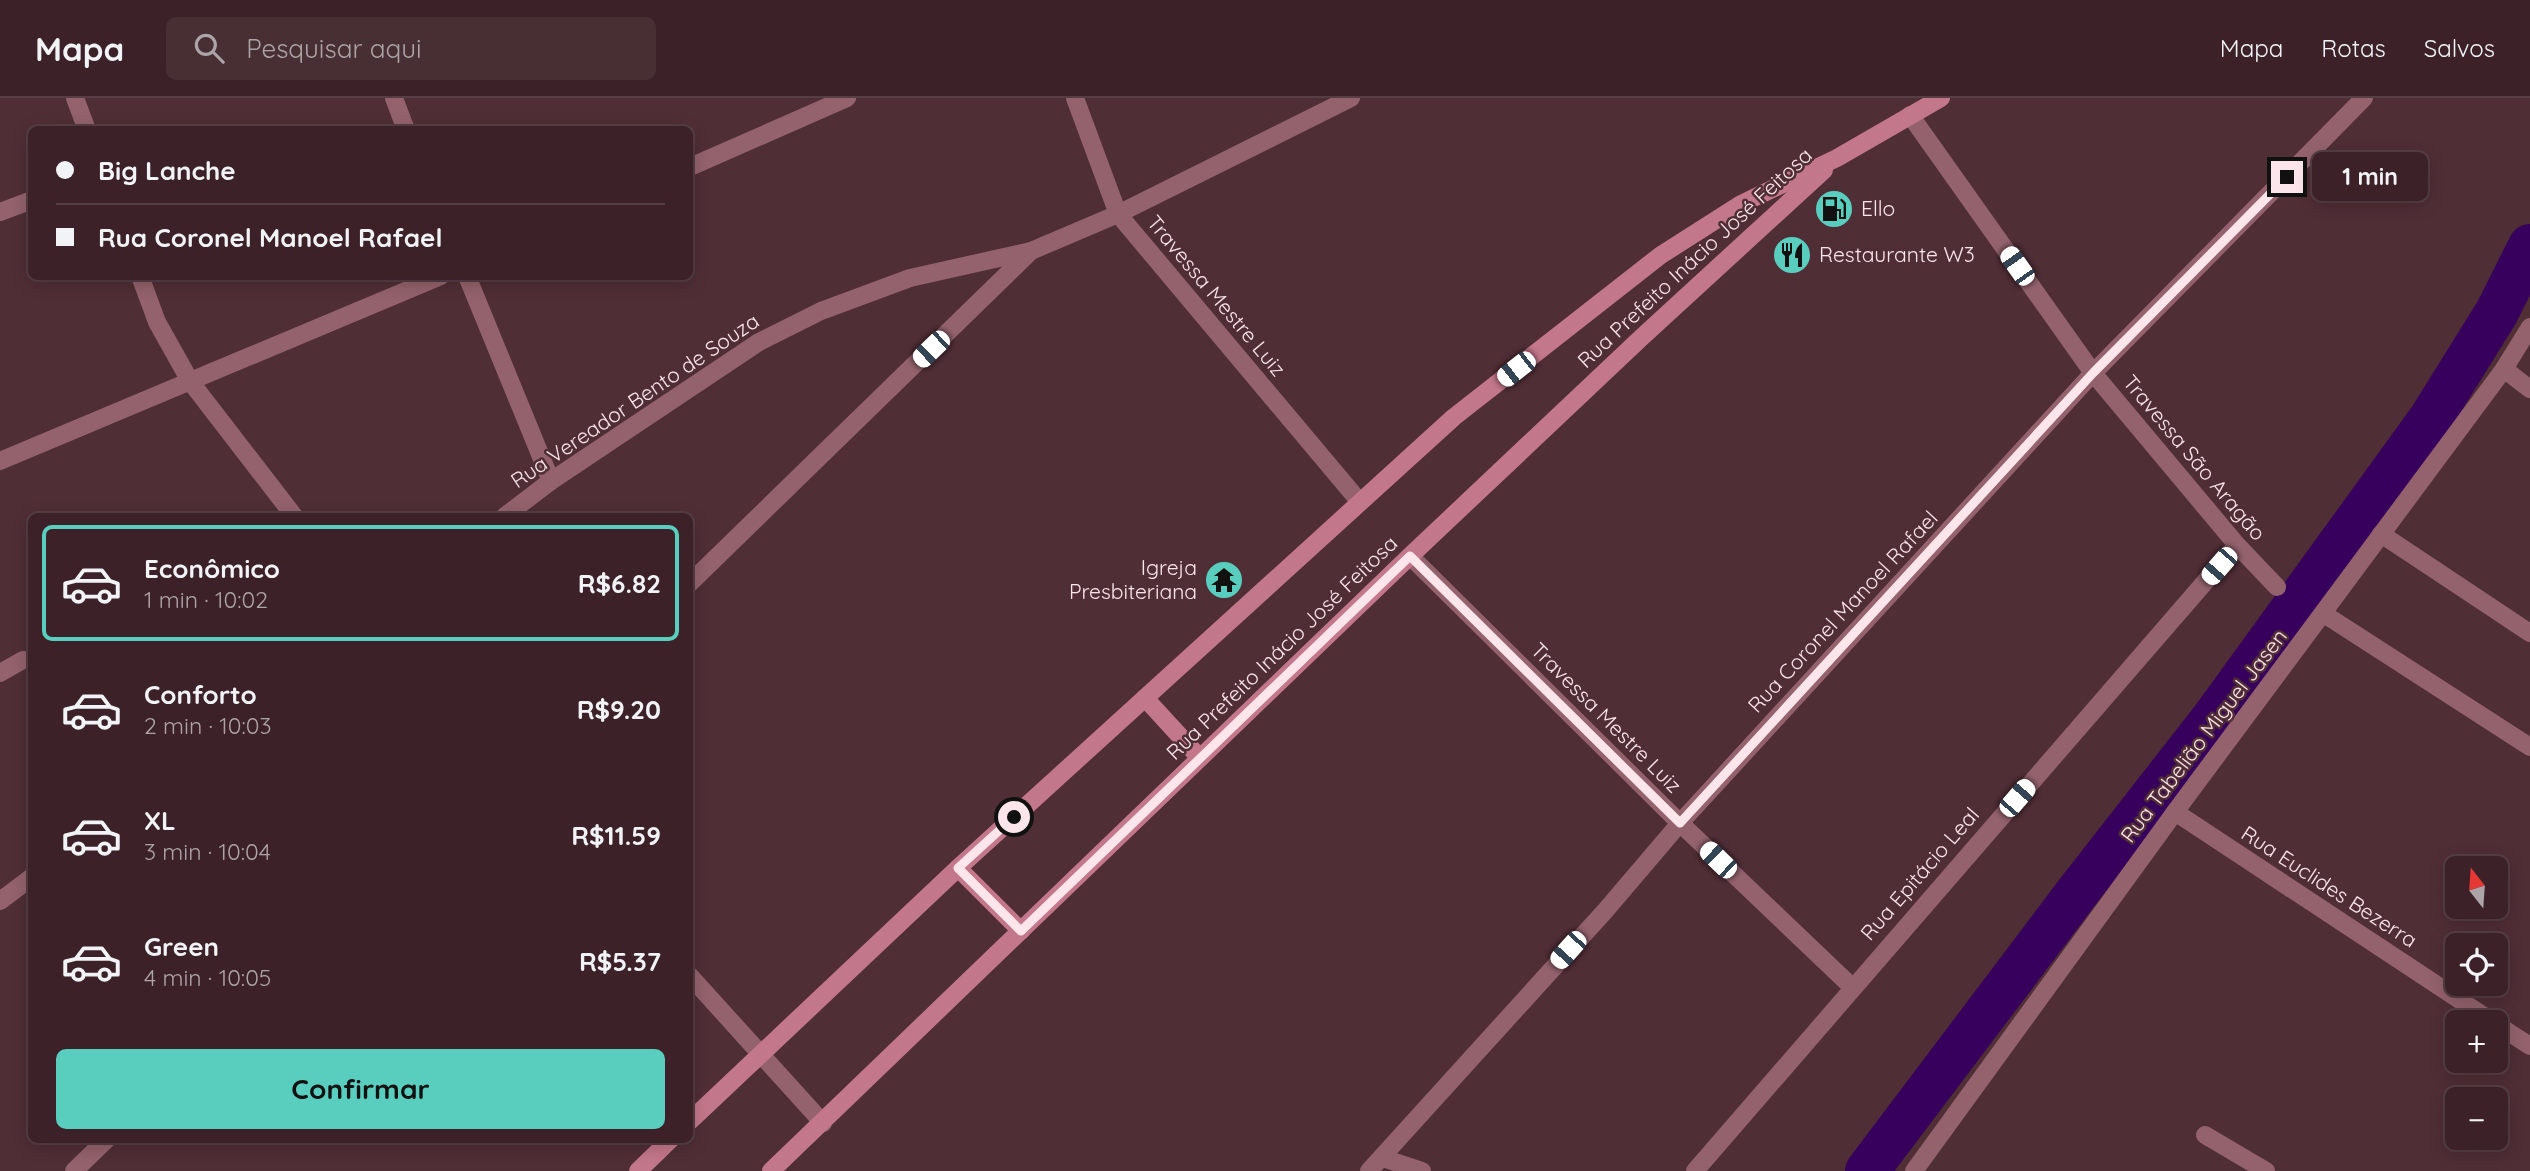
<!DOCTYPE html>
<html lang="pt">
<head>
<meta charset="utf-8">
<style>
	body { margin:0; font-family:Quicksand,sans-serif; background:#472f34; color:#f1f3f6; height:100vh; display:flex; flex-direction:column; font-size:26px; white-space:nowrap }
	* { box-sizing:border-box; margin:0 }
	p { font-size:23px; color:#aca4a8 }
	.icon { flex:none; width:38px; height:38px; fill:none; stroke:currentColor; stroke-width:2; stroke-linecap:round; stroke-linejoin:round }
	.map { position:relative; flex:1; overflow:hidden }
	.side { position:absolute; left:28px; top:415px; width:665px; height:630px; display:flex; flex-direction:column; background:#3c2228; border-radius:10px; box-shadow:0 4px 18px #0003,0 0 0 2px #553f45 }
	.side>* { flex:none }
	.hud { position:absolute; left:28px; top:28px; width:665px; height:154px; border-radius:10px; box-shadow:0 4px 18px #0003,0 0 0 2px #553f45; display:grid; align-content:center; height:154px; padding:0 28px; background:#3c2228 }
	.needle { width:46px; rotate:343deg }
	.controls { position:absolute; left:2445px; top:758px; display:grid; gap:14px }
	.controls a { display:grid; place-items:center; width:63px; height:63px; border-radius:10px; background:#3c2228; box-shadow:0 4px 18px #0003,0 0 0 2px #553f45; font-size:35px }
	.end { position:absolute; width:32px; height:32px; margin:-16px; border:9px solid #fde6eb; background:#111; box-shadow:0 0 0 4px #111 }
	.from { border-radius:50% }
	.bubble { position:absolute; height:49px; border-radius:10px; background:#3c2228; box-shadow:0 4px 18px #0003,0 0 0 2px #553f45; font-size:23px; font-weight:800; line-height:49px; text-align:center }
	.car { position:absolute; width:21px; height:42px; margin:-21px -10px; border-radius:9px; box-shadow:0 0 5px 2px #0007; background:linear-gradient(#fff 24%,#345 0 40%,#fff 0 76%,#345 0 86%,#fff 0) }
	.hud b { display:flex; align-items:center; gap:24px; height:66px; font-size:26px }
	.hud b+b { border-top:2px solid #553f45 }
	.hud i { width:18px; height:18px; background:#f1f3f6 }
	ul { padding:12px 0 0; list-style:none }
	li { display:flex; align-items:center; gap:21px; height:116px; margin:0 14px 10px; padding:0 14px; border:4px solid transparent; border-radius:10px }
	li div { flex:1 }
	li b { display:block; font-size:26px }
	li em { font-style:normal; font-weight:800 }
	li.current { border-color:#59cebf }
	li>.icon { width:63px; height:63px; stroke-width:1.5 }
	.cta { display:flex; gap:14px; margin-top:auto; padding:14px 28px }
	.cta a { flex:1; height:80px; border-radius:10px; background:#59cebf; color:#111; font-size:28px; font-weight:800; line-height:80px; text-align:center }
	header { display:flex; align-items:center; gap:42px; box-sizing:border-box; height:98px; padding:0 35px; background:#3c2228; border-bottom:2px solid #553f45 }
	header strong { font-size:33px }
	nav { display:flex; gap:38px; margin-inline-start:auto; font-size:24px }
	.search { width:490px; height:63px; background:#472f34; display:flex; align-items:center; gap:18px; box-sizing:border-box; padding:0 24px; border-radius:10px; color:#aca4a8; font-size:26px }
	.map>svg:first-child { display:block }
</style>
</head>
<body>
<header>
<strong>Mapa</strong>
<div class="search"><svg class="icon" aria-label="search" viewBox="0 0 24 24"><circle cx="10" cy="10" r="6"/><path d="M15 15l6 6"/></svg>Pesquisar aqui</div>
<nav><a>Mapa</a><a>Rotas</a><a>Salvos</a></nav>
</header>
<div class="map">
<svg width="2530" height="1073" viewBox="0 0 2530 1073">
	<rect width="100%" height="100%" fill="#502e36"/>
	<g fill="none" stroke-linecap="round" stroke-linejoin="round">
		<polyline stroke="#37005d" stroke-width="44" points="1867,1073 2076,796 2215,618 2431,320 2497,214 2530,148"/>
		<polyline stroke="#93626d" stroke-width="18" points="0,575 23,562"/>
		<g stroke="#93626d" stroke-width="18">
			<polyline points="75,0 87,32"/>
			<polyline points="394,0 406,32"/>
			<polyline points="1075,0 1118,116 1359,403"/>
			<polyline points="1910,17 2093,275 2237,447 2277,489"/>
			<polyline points="690,69 847,0"/>
			<polyline points="0,114 32,102"/>
			<polyline points="140,178 157,224 190,283 294,418"/>
			<polyline points="467,178 551,383"/>
			<polyline points="2504,271 2530,291"/>
			<polyline points="0,363 441,178"/>
			<polyline points="505,418 551,383 759,244 821,213 910,180 1031,153"/>
			<polyline points="2381,436 2530,535"/>
			<polyline points="1410,458 1680,725 1852,889"/>
			<polyline points="690,485 1031,153 1118,116 1351,0"/>
			<polyline points="2324,516 2530,649"/>
			<polyline points="2175,714 2493,924"/>
			<polyline points="0,803 32,779"/>
			<polyline points="690,878 823,1025"/>
			<polyline points="2496,926 2530,948"/>
			<polyline points="2205,1037 2266,1073"/>
			<polyline points="1383,1060 1422,1073"/>
			<polyline points="74,1073 107,1041"/>
			<polyline points="1369,1073 1605,813 1680,725 2093,275 2364,0"/>
			<polyline points="1695,1073 2237,447"/>
			<polyline points="1914,1073 2175,714 2504,271 2530,229"/>
		</g>
		<g stroke="#c3778a" stroke-width="18">
			<polyline points="1145,600 1200,660"/>
			<polyline points="958,770 1021,833"/>
			<polyline points="690,1023 958,770 1454,319 1661,157 1741,106 1837,60 1941,0"/>
			<polyline points="638,1073 671,1041"/>
			<polyline points="771,1073 1410,458 1642,239 1824,72"/>
		</g>
	</g>
	<g fill="none" stroke-linecap="round" stroke-linejoin="round">
		<polyline stroke="#fde6eb" stroke-width="9" points="1014,719 958,770 1021,833 1410,458 1680,725 2093,275 2287,79"/>
	</g>
	<defs>
		<symbol id="fuel-disc" viewBox="-11 -11 22 22"><circle r="9.5" fill="#59cebf" stroke="#502e36"/><path d="M-5.5-6h7V0h2V4h1.3V-2.5L3-4.5l.8-.8L6-3V5H2.5V1h-1V6h-7ZM-4.2-4.7v3.2H.2V-4.7Z" fill="#111"/></symbol>
		<symbol id="restaurant-disc" viewBox="-11 -11 22 22"><circle r="9.5" fill="#59cebf" stroke="#502e36"/><path d="M-5-6h1v4h1v-4h1v4h1v-4h1v5L-1.5 .5V6h-2V.5L-5-1ZM5-6V6H3V1.5H1.5Q1.5-4 5-6Z" fill="#111"/></symbol>
		<symbol id="temple-disc" viewBox="-11 -11 22 22"><circle r="9.5" fill="#59cebf" stroke="#502e36"/><path d="M0-6L5-2H3V0L6.5 2.5H4V6H1.5V3h-3V6H-4V2.5H-6.5L-3 0V-2H-5Z" fill="#111"/></symbol>
	</defs>
	<g fill-rule="evenodd">
		<use href="#fuel-disc" x="1812" y="89" width="44" height="44"/>
		<use href="#restaurant-disc" x="1770" y="135" width="44" height="44"/>
		<use href="#temple-disc" x="1202" y="460" width="44" height="44"/>
	</g>
	<g text-anchor="middle" stroke-width="5" stroke-linejoin="round" paint-order="stroke">
		<g font-size="21" fill="#fde6eb" stroke="#502e36" text-anchor="start">
			<text x="1861" y="118">Ello</text>
			<text x="1819" y="164">Restaurante W3</text>
			<text x="1197" y="477" text-anchor="end">Igreja<tspan x="1197" dy="24">Presbiteriana</tspan></text>
		</g>
		<g font-size="21" fill="#fde6eb" stroke="#502e36">
			<text transform="translate(1695 160) rotate(-43)" y="7">Rua Prefeito Inácio José Feitosa</text>
			<text transform="translate(1216 198) rotate(50)" y="7">Travessa Mestre Luiz</text>
			<text transform="translate(635 303) rotate(-34)" y="7">Rua Vereador Bento de Souza</text>
			<text transform="translate(2194 360) rotate(50)" y="7">Travessa São Aragão</text>
			<text transform="translate(1843 514) rotate(-47)" y="7">Rua Coronel Manoel Rafael</text>
			<text transform="translate(1282 550) rotate(-44)" y="7">Rua Prefeito Inácio José Feitosa</text>
			<text transform="translate(1606 620) rotate(45)" y="7">Travessa Mestre Luiz</text>
			<text transform="translate(2204 638) rotate(-53)" y="7">Rua Tabelião Miguel Jasen</text>
			<text transform="translate(1920 776) rotate(-49)" y="7">Rua Epitácio Leal</text>
			<text transform="translate(2329 789) rotate(33)" y="7">Rua Euclides Bezerra</text>
		</g>
	</g>
</svg>
<div class="controls">
<a><svg class="needle" viewBox="-14 -14 28 28"><path d="M0-13l5 13h-10z" fill="#e53935"/><path d="M0 13l5-13h-10z" fill="#aca4a8"/></svg></a>
<a><svg class="icon" aria-label="locate" viewBox="0 0 24 24"><circle cx="12" cy="12" r="6"/><path d="M12 2v4M12 18v4M2 12h4M18 12h4"/></svg></a>
<a>+</a>
<a>−</a>
</div>
<i class="end from" style="left:1014px;top:719px"></i>
<i class="end" style="left:2287px;top:79px"></i>
<div class="bubble" style="left:2312px;top:54px;width:116px">1 min</div>
<i class="car" style="left:2017px;top:168px;rotate:325deg"></i>
<i class="car" style="left:931px;top:251px;rotate:226deg"></i>
<i class="car" style="left:1516px;top:271px;rotate:232deg"></i>
<i class="car" style="left:2219px;top:468px;rotate:221deg"></i>
<i class="car" style="left:2017px;top:700px;rotate:41deg"></i>
<i class="car" style="left:1718px;top:762px;rotate:314deg"></i>
<i class="car" style="left:1568px;top:852px;rotate:222deg"></i>
<div class="hud">
<b><i class="from"></i>Big Lanche</b>
<b><i></i>Rua Coronel Manoel Rafael</b>
</div>
<section class="side">
<ul>
<li class="current"><svg class="icon" aria-label="car" viewBox="0 0 24 24"><path d="M5 17H2v-5l4-1 3-4h7l3 4 3 1v5h-3M9 17h6M6 11h13"/><circle cx="7" cy="17" r="2"/><circle cx="17" cy="17" r="2"/></svg><div><b>Econômico</b><p>1 min · 10:02</p></div><em>R$6.82</em></li>
<li><svg class="icon" aria-label="car" viewBox="0 0 24 24"><path d="M5 17H2v-5l4-1 3-4h7l3 4 3 1v5h-3M9 17h6M6 11h13"/><circle cx="7" cy="17" r="2"/><circle cx="17" cy="17" r="2"/></svg><div><b>Conforto</b><p>2 min · 10:03</p></div><em>R$9.20</em></li>
<li><svg class="icon" aria-label="car" viewBox="0 0 24 24"><path d="M5 17H2v-5l4-1 3-4h7l3 4 3 1v5h-3M9 17h6M6 11h13"/><circle cx="7" cy="17" r="2"/><circle cx="17" cy="17" r="2"/></svg><div><b>XL</b><p>3 min · 10:04</p></div><em>R$11.59</em></li>
<li><svg class="icon" aria-label="car" viewBox="0 0 24 24"><path d="M5 17H2v-5l4-1 3-4h7l3 4 3 1v5h-3M9 17h6M6 11h13"/><circle cx="7" cy="17" r="2"/><circle cx="17" cy="17" r="2"/></svg><div><b>Green</b><p>4 min · 10:05</p></div><em>R$5.37</em></li>
</ul>
<div class="cta"><a>Confirmar</a></div>
</section>
</div>
</body>
</html>
